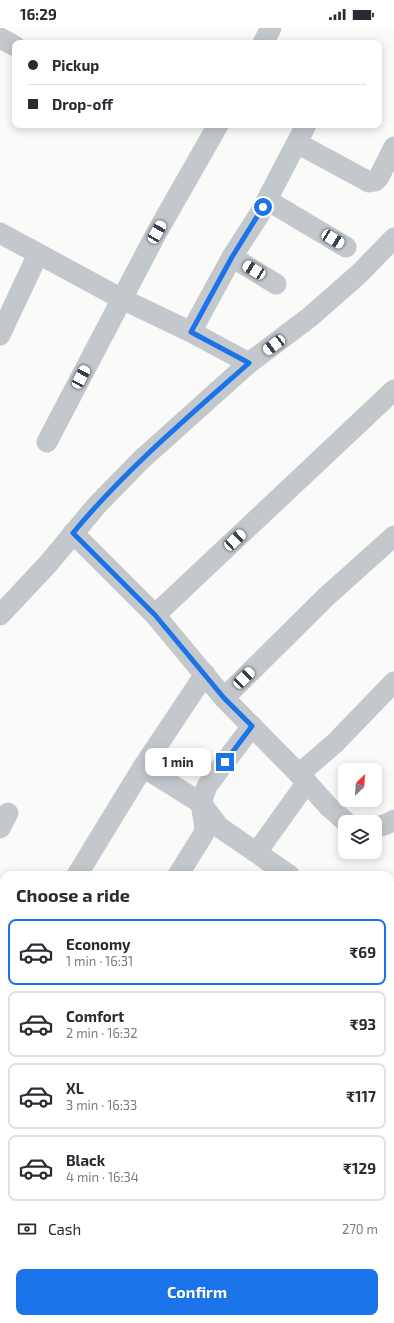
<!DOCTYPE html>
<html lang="en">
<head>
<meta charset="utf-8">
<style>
	body { margin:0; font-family:"Exo 2",sans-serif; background:#f2f2f3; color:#2b2b33; height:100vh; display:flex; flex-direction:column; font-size:15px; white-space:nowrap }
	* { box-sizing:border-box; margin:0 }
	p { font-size:13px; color:#7c7c81 }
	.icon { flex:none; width:22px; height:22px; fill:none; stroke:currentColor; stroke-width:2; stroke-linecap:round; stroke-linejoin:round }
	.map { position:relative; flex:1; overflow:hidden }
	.side { position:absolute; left:0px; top:843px; width:394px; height:452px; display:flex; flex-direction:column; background:#fff; border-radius:12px 12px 0 0; box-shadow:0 2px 10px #0003 }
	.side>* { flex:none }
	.hud { position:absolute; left:12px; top:12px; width:370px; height:88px; border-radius:8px; box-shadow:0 2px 10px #0003; display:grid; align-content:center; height:88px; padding:0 16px; background:#fff }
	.needle { width:26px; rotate:25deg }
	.tools { position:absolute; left:338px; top:735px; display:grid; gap:8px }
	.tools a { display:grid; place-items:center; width:44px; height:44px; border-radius:8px; background:#fff; box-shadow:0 2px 10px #0003; font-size:20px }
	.end { position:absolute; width:18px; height:18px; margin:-9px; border:5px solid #1a73e8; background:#fff; box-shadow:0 0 0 2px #fff }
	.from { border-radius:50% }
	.bubble { position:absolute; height:28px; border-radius:8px; background:#fff; box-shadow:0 2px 10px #0003; font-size:13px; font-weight:700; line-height:28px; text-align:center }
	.car { position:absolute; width:12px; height:24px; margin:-12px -6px; border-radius:5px; box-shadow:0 0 3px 1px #0007; background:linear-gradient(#fff 24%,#345 0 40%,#fff 0 76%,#345 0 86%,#fff 0) }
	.hud b { display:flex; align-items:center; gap:14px; height:38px; font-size:15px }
	.hud b+b { border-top:1px solid #e1e1e2 }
	.hud i { width:10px; height:10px; background:#2b2b33 }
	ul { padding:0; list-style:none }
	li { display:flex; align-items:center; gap:12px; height:66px; margin:0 8px 6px; padding:0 8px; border:2px solid #e1e1e2; border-radius:8px }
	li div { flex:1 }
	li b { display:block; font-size:15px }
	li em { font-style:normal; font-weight:700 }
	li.selected { border-color:#1a73e8 }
	li>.icon { width:36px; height:36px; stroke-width:1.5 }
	h2 { padding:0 16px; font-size:18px; line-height:48px }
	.pay { display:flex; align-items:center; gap:10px; height:44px; padding:0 16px; font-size:15px }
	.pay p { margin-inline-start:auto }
	.button { display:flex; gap:8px; margin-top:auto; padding:8px 16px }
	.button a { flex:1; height:46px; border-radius:8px; background:#1a73e8; color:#fff; font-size:16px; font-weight:700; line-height:46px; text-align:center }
	.status { display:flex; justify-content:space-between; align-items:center; height:28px; padding:0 20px; background:#fff; direction:ltr }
	.status svg { height:11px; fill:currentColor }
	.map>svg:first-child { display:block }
</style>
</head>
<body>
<div class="status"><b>16:29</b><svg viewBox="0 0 49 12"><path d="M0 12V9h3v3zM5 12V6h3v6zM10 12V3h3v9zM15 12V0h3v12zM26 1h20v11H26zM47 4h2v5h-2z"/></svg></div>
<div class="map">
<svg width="394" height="1295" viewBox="0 0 394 1295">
	<rect width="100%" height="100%" fill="#fafaf8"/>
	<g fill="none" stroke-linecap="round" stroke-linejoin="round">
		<g stroke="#c3c8cc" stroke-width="21">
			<polyline points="0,10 15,18"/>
			<polyline points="263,15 271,0"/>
			<polyline points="297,115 369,154 375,153 379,149 394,119"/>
			<polyline points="267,172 346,219"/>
			<polyline points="0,205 122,271 191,304 249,335"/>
			<polyline points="232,229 276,256"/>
			<polyline points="191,304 232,229 259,187 306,97"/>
			<polyline points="0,307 38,226"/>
			<polyline points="47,414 157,204 218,97"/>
			<polyline points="73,505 155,587 224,670 299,746 329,779 346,794"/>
			<polyline points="0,587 48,536 97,477 141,432 249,335 310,289 360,245 394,210"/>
			<polyline points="155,587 394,362"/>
			<polyline points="224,670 327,568 394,508"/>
			<polyline points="143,739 201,775 219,799 289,847"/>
			<polyline points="299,746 335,715 394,654"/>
			<polyline points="0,800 8,785"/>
			<polyline points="375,800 389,795 394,792"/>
			<polyline points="257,824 307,754"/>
			<polyline points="77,847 143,739 205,646"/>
			<polyline points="178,847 203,807 205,800 201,775 207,758 252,698"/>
			<polyline points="0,936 4,938"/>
			<polyline points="0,1122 4,1111"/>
			<polyline points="390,1139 394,1141"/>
			<polyline points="390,1175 394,1165"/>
			<polyline points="29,1295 31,1291"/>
			<polyline points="117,1295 119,1291"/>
			<polyline points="217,1295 218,1291"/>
			<polyline points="340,1295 342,1291"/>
		</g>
	</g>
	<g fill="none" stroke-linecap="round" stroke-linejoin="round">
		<path stroke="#1a73e8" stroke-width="5" d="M225,734L252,698L224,670L155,587L73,505C125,442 188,389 249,335L191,304L232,229L263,179"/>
	</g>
</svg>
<div class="tools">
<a><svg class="needle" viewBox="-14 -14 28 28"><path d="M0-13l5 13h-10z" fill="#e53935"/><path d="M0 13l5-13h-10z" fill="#7c7c81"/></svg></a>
<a><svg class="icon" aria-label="layers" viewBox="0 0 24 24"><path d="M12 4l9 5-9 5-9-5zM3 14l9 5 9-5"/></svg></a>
</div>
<i class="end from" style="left:263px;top:179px"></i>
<i class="end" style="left:225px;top:734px"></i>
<div class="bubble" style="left:145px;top:720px;width:66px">1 min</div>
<i class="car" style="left:157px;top:204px;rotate:30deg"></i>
<i class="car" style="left:333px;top:211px;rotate:121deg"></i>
<i class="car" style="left:254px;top:242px;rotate:301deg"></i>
<i class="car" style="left:274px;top:317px;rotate:233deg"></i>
<i class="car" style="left:81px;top:349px;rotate:28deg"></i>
<i class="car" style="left:235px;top:512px;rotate:47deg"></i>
<i class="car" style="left:244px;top:650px;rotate:45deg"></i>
<div class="hud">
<b><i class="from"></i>Pickup</b>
<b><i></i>Drop-off</b>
</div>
<section class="side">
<h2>Choose a ride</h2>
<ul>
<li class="selected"><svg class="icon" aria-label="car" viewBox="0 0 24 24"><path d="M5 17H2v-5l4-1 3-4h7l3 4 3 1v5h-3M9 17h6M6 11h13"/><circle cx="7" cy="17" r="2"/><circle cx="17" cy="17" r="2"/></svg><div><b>Economy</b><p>1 min · 16:31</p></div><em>₹69</em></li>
<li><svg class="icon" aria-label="car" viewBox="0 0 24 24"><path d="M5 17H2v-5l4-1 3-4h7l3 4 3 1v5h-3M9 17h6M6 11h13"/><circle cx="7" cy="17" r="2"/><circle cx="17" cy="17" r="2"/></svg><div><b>Comfort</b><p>2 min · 16:32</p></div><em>₹93</em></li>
<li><svg class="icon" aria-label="car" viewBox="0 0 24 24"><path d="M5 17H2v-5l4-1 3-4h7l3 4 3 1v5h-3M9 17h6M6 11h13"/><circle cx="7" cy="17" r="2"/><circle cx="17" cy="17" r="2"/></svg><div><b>XL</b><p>3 min · 16:33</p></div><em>₹117</em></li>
<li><svg class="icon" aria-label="car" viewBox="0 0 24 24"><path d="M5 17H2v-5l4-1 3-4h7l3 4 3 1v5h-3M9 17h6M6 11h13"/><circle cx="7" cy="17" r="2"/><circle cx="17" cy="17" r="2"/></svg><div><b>Black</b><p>4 min · 16:34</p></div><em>₹129</em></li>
</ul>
<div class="pay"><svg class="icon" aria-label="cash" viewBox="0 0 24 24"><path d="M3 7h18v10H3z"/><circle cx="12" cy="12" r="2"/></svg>Cash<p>270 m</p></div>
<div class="button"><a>Confirm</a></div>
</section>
</div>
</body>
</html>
